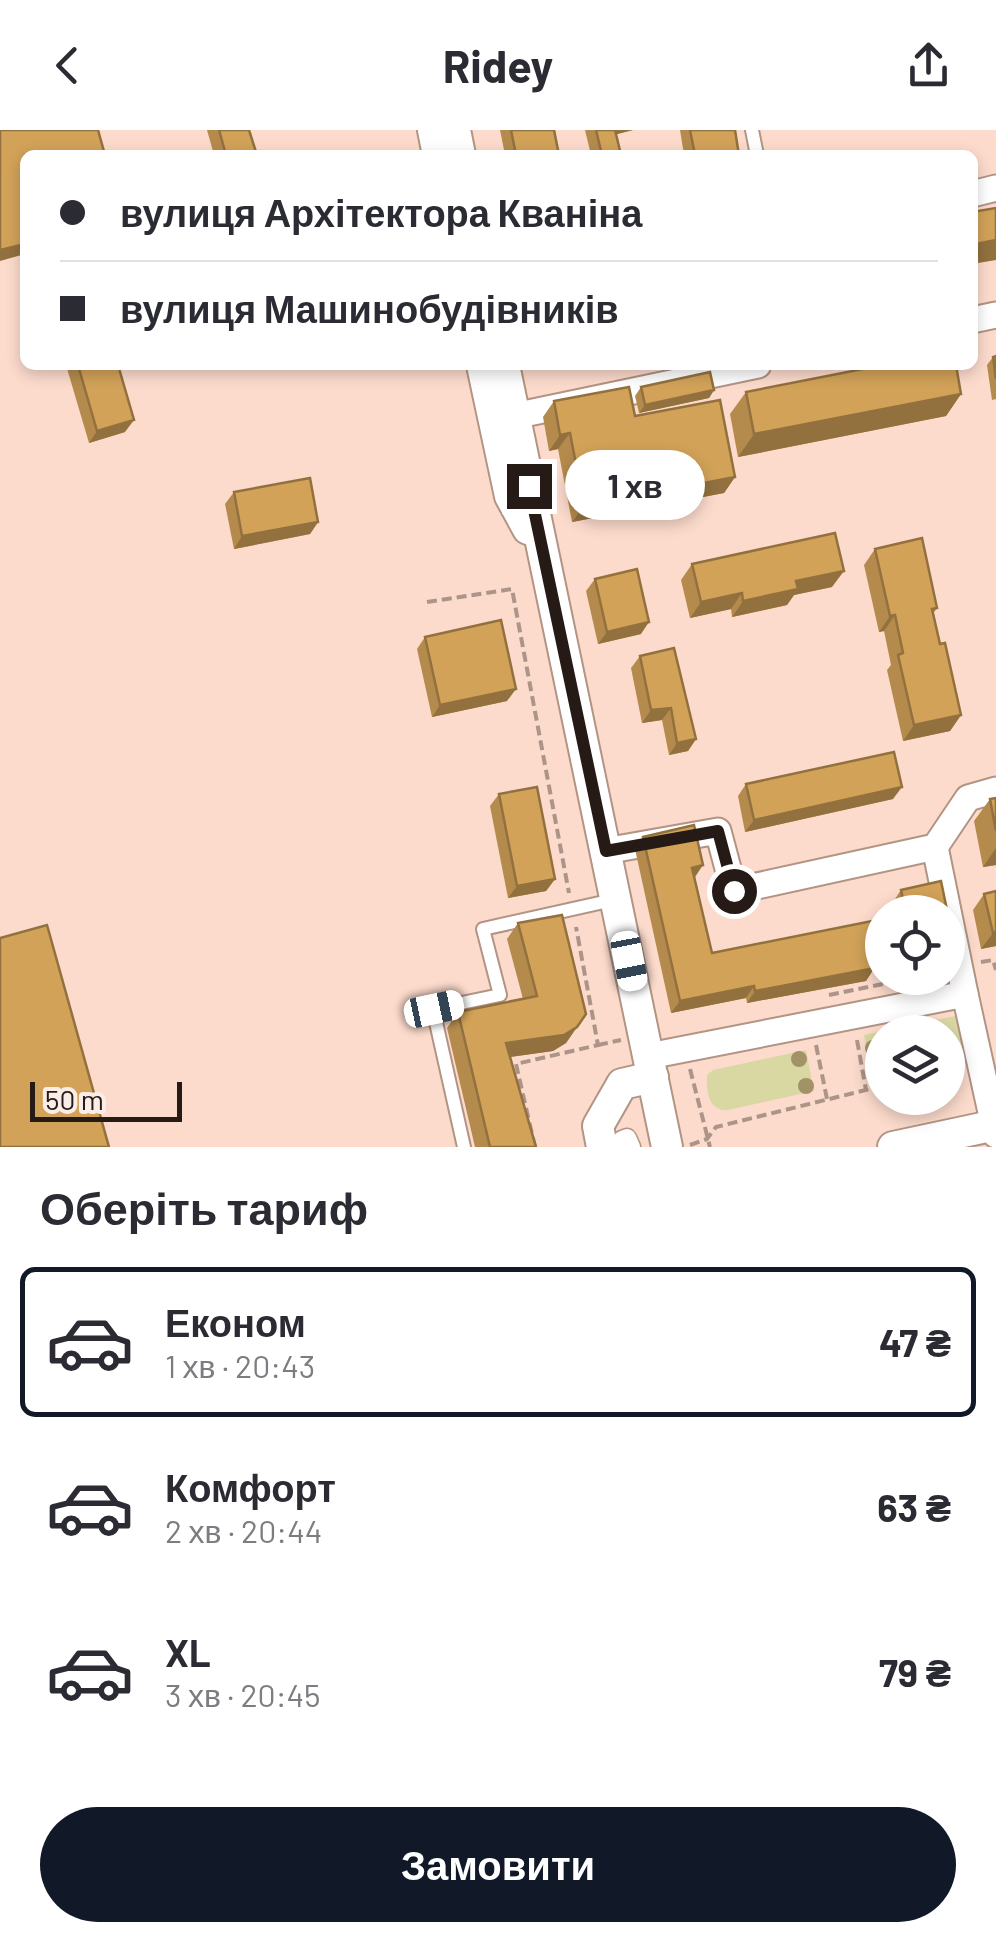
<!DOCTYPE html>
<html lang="uk">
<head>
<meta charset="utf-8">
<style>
	body { margin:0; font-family:Barlow,sans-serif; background:#f7f7f7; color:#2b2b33; height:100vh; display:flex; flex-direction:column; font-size:38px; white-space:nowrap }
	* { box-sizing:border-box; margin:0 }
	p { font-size:32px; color:#7c7c81 }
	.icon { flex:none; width:55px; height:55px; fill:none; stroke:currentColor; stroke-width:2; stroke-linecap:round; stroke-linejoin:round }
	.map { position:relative; height:1017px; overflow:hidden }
	.panel { display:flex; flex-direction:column; background:#fff; flex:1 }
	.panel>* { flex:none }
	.top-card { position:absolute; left:20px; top:20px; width:958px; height:220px; border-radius:15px; box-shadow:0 5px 15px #0003; display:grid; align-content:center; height:220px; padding:0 40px; background:#fff }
	.buttons { position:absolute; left:865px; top:765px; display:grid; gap:20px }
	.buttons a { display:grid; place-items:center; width:100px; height:100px; border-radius:50%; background:#fff; box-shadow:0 5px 15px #0003; font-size:50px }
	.scale { position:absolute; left:30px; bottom:25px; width:152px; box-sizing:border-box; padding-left:10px; border:5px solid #251a15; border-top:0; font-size:28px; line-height:35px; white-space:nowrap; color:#251a15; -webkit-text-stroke:8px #faede7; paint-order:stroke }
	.end { position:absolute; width:45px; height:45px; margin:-22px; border:12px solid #251a15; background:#fff; box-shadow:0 0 0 5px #fff }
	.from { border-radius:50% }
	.bubble { position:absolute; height:70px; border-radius:35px; background:#fff; box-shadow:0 5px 15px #0003; font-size:32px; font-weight:700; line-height:70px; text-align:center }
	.car { position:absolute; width:30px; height:60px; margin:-30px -15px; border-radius:12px; box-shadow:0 0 8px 2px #0007; background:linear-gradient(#fff 24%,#345 0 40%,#fff 0 76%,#345 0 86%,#fff 0) }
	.top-card b { display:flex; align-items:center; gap:35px; height:95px; font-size:38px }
	.top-card b+b { border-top:2px solid #e1e1e2 }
	.top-card i { width:25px; height:25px; background:#2b2b33 }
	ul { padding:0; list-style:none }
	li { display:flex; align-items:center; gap:30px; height:150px; margin:0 20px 15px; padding:0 20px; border:5px solid transparent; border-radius:15px }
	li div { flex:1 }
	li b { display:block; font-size:38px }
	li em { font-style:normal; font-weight:700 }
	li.current { border-color:#111827 }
	li>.icon { width:90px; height:90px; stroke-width:1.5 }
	h2 { padding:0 40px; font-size:45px; line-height:120px }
	.cta { display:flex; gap:20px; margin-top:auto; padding:20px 40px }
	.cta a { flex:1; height:115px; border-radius:60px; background:#111827; color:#fff; font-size:40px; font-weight:700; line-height:115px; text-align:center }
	header { display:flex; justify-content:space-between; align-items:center; height:130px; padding:0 40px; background:#fff; font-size:45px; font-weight:700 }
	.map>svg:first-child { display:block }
</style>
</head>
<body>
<header><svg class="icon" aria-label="back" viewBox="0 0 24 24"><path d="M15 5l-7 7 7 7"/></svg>Ridey<svg class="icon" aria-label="share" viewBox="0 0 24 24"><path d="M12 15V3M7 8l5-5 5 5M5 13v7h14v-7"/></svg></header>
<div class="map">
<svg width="996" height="1017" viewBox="0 0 996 1017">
	<rect width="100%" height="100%" fill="#fcdbcc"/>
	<g fill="#dad8a2">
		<polygon points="955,886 966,890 970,917 964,927 948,930 948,902 882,902 882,944 872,946 864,905"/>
		<path d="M806,920L814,961L728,980C708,982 706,960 707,945L713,940Z"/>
	</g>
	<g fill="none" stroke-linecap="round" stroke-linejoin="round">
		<defs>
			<g id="service">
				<polyline points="752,0 757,25"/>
				<polyline points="464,1017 433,879 500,865 483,799 613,770"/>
			</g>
			<polyline id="pedestrian" points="623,1017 622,1010 627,1008 631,1017"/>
			<g id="minor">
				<polyline points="972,64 996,58"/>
				<polyline points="972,190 996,185"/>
				<polyline points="514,286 758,235"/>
				<polyline points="935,717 965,864"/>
				<polyline points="605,721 718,701 734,761 935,717 968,668 996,660"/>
				<polyline points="649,926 965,864 996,1005"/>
			</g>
			<g id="tertiary">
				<polyline points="433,0 438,25"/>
				<polyline points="455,0 460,25"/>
				<polyline points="482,235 510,366 528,399"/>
				<polyline points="504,235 667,1017"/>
				<polyline points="602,1017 598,996 622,954 653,947"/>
				<polyline points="893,1017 996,995"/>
			</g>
		</defs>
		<use href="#service" stroke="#b29485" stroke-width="16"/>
		<use href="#pedestrian" stroke="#b29485" stroke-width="21"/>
		<use href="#minor" stroke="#b29485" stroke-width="29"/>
		<use href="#tertiary" stroke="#b29485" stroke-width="34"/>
		<g stroke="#ad9489" stroke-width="4" stroke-dasharray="10 5" stroke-linecap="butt">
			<polyline points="427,472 512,459 569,763"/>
			<polyline points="981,832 993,830 996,840"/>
			<polyline points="829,865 912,848"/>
			<polyline points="857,910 866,960"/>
			<polyline points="598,915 621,910"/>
			<polyline points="816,915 827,969"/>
			<polyline points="690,939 710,1017"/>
			<polyline points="690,1015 707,1009 716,997 882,956"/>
			<polyline points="535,1017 516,934 598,915 576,797"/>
		</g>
		<use href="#service" stroke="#fff" stroke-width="12"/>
		<use href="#pedestrian" stroke="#fff" stroke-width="18"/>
		<use href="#minor" stroke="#fff" stroke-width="25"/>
		<use href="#tertiary" stroke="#fff" stroke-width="30"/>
	</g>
	<g fill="#a29268">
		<circle cx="873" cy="918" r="8"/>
		<circle cx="799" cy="929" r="8"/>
		<circle cx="806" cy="956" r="8"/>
	</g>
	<g fill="#b58b4d">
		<polygon points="207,0 249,0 257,25 214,25"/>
		<polygon points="500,0 554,0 559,25 505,25"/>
		<polygon points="585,0 633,0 616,4 621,25 591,25"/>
		<polygon points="680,0 735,0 739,25 684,25"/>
		<polygon points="996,226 996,269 992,270 987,235 993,227"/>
		<polygon points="66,235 118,235 125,302 89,313"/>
		<polygon points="641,257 714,260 709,268 639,283 635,266"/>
		<polygon points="746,262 961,264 946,286 738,327 730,284"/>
		<polygon points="554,271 635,286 735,347 724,363 572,392 558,319 549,321 543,287"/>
		<polygon points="234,362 318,392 310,404 234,419 225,374"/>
		<polygon points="875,419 937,478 933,484 940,514 961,585 950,601 903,611 887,540 891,535 884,501 879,502 864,435"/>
		<polygon points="692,434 832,457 794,465 787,475 732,487 731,479 690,488 681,450"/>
		<polygon points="595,449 641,504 598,514 586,461"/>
		<polygon points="425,507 507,571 432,587 417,519"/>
		<polygon points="640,526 696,609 688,621 669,625 662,590 642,593 631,538"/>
		<polygon points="746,654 893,669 745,702 738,666"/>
		<polygon points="499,664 555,749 546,761 508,768 490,676"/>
		<polygon points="996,668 996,735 983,737 974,691 990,669"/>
		<polygon points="643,707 695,747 712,823 882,789 882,838 873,840 866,851 747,873 746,868 671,883 635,719"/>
		<polygon points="901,760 948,782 895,782 893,772"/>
		<polygon points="984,764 996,816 981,819 973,780"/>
		<polygon points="518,793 586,884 566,913 553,921 510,927 536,1017 475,1017 447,898 458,882 523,869 507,809"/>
	</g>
	<g fill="#93713e">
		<polygon points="610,0 633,0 606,7"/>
		<polygon points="996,110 996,130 972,134 972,118 976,114"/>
		<polygon points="25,114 25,124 0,131 0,120"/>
		<polygon points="161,235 176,235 158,240"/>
		<polygon points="714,260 709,268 639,283 645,275"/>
		<polygon points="961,264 946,286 738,327 754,304"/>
		<polygon points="134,290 125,302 89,313 97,301"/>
		<polygon points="570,303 558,319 549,321 560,305"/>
		<polygon points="735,347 724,363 572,392 584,376"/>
		<polygon points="318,392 310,404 234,419 242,406"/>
		<polygon points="844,441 832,457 794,465 787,475 732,487 743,471 796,451"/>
		<polygon points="742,463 731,479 690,488 701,472"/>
		<polygon points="895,485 884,501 879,502 890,486"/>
		<polygon points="649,492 641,504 598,514 607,502"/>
		<polygon points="516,559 507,571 432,587 440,575"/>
		<polygon points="671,578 662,590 642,593 651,580"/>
		<polygon points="961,585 950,601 903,611 914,595"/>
		<polygon points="696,609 688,621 669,625 677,613"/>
		<polygon points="902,657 893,669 745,702 754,690"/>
		<polygon points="996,718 996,735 983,737"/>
		<polygon points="703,735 695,747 692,738"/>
		<polygon points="555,749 546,761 508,768 517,756"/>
		<polygon points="996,802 996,816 981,819 993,803"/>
		<polygon points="882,828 882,838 873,840 866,851 747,873 755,861"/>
		<polygon points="754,856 746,868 671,883 680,871"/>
		<polygon points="577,897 566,913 553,921 495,929 506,913"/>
	</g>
	<g fill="#d2a259" stroke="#93713e" stroke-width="2.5">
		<polygon points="0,0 98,0 105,25 25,25 25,114 0,120"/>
		<polygon points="219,0 249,0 257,25 226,25"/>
		<polygon points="511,0 554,0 559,25 516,25"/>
		<polygon points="596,0 615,0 621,25 602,25"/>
		<polygon points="690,0 735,0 739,25 695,25"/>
		<polygon points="996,78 996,110 976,114 972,97 972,82"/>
		<polygon points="996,226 996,249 993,227"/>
		<polygon points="78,235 118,235 134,290 97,301"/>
		<polygon points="883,235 956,235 961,264 754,304 746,262"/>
		<polygon points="710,242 714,260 645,275 641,257"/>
		<polygon points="629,257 635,286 720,270 735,347 584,376 570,303 560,305 554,271"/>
		<polygon points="310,348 318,392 242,406 234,362"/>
		<polygon points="835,403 844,441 796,451 798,459 743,471 742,463 701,472 692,434"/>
		<polygon points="922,408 937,478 932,479 940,514 945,513 961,585 914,595 898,525 903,523 895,485 890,486 875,419"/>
		<polygon points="637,439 649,492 607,502 595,449"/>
		<polygon points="501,490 516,559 440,575 425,507"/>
		<polygon points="674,518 696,609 677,613 671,578 651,580 640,526"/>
		<polygon points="894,622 902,657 754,690 746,654"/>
		<polygon points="537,657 555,749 517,756 499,664"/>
		<polygon points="996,668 996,701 990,669"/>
		<polygon points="694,695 703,735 692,738 712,823 882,789 882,828 873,830 875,838 755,861 754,856 680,871 643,707"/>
		<polygon points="941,751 954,814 948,815 948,782 906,782 901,760"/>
		<polygon points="996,761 996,802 993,803 984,764"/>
		<polygon points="562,785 586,884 577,897 564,905 506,913 536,1017 490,1017 458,882 537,866 518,793"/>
		<polygon points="47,795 109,1017 0,1017 0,808"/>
	</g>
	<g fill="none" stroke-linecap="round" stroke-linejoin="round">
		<polyline stroke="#251a15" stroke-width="12" points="529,356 606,721 718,701 734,761"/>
	</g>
</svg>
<div class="buttons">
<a><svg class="icon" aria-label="locate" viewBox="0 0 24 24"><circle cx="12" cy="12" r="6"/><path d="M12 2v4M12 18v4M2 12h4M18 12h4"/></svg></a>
<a><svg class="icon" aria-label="layers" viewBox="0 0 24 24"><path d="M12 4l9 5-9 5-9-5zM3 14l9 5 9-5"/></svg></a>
</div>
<div class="scale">50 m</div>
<i class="end from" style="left:734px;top:761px"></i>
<i class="end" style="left:529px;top:356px"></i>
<div class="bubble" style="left:565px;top:320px;width:140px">1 хв</div>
<i class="car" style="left:629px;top:831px;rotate:169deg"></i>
<i class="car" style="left:434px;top:879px;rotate:78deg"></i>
<div class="top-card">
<b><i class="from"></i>вулиця Архітектора Кваніна</b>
<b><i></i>вулиця Машинобудівників</b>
</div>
</div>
<section class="panel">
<h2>Оберіть тариф</h2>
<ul>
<li class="current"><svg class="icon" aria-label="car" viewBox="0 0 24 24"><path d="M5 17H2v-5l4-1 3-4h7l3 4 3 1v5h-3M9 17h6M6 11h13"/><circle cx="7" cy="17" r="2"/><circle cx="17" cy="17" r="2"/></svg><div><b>Економ</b><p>1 хв · 20:43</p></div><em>47 ₴</em></li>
<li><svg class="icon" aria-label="car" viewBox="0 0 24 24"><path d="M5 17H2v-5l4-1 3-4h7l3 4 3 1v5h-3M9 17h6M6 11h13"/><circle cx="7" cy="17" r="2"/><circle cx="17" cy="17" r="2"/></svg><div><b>Комфорт</b><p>2 хв · 20:44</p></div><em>63 ₴</em></li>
<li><svg class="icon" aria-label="car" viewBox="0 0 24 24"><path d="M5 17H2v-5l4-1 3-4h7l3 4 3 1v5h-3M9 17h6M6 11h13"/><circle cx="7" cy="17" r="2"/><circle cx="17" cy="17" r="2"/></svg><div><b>XL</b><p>3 хв · 20:45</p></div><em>79 ₴</em></li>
</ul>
<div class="cta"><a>Замовити</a></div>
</section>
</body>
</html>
